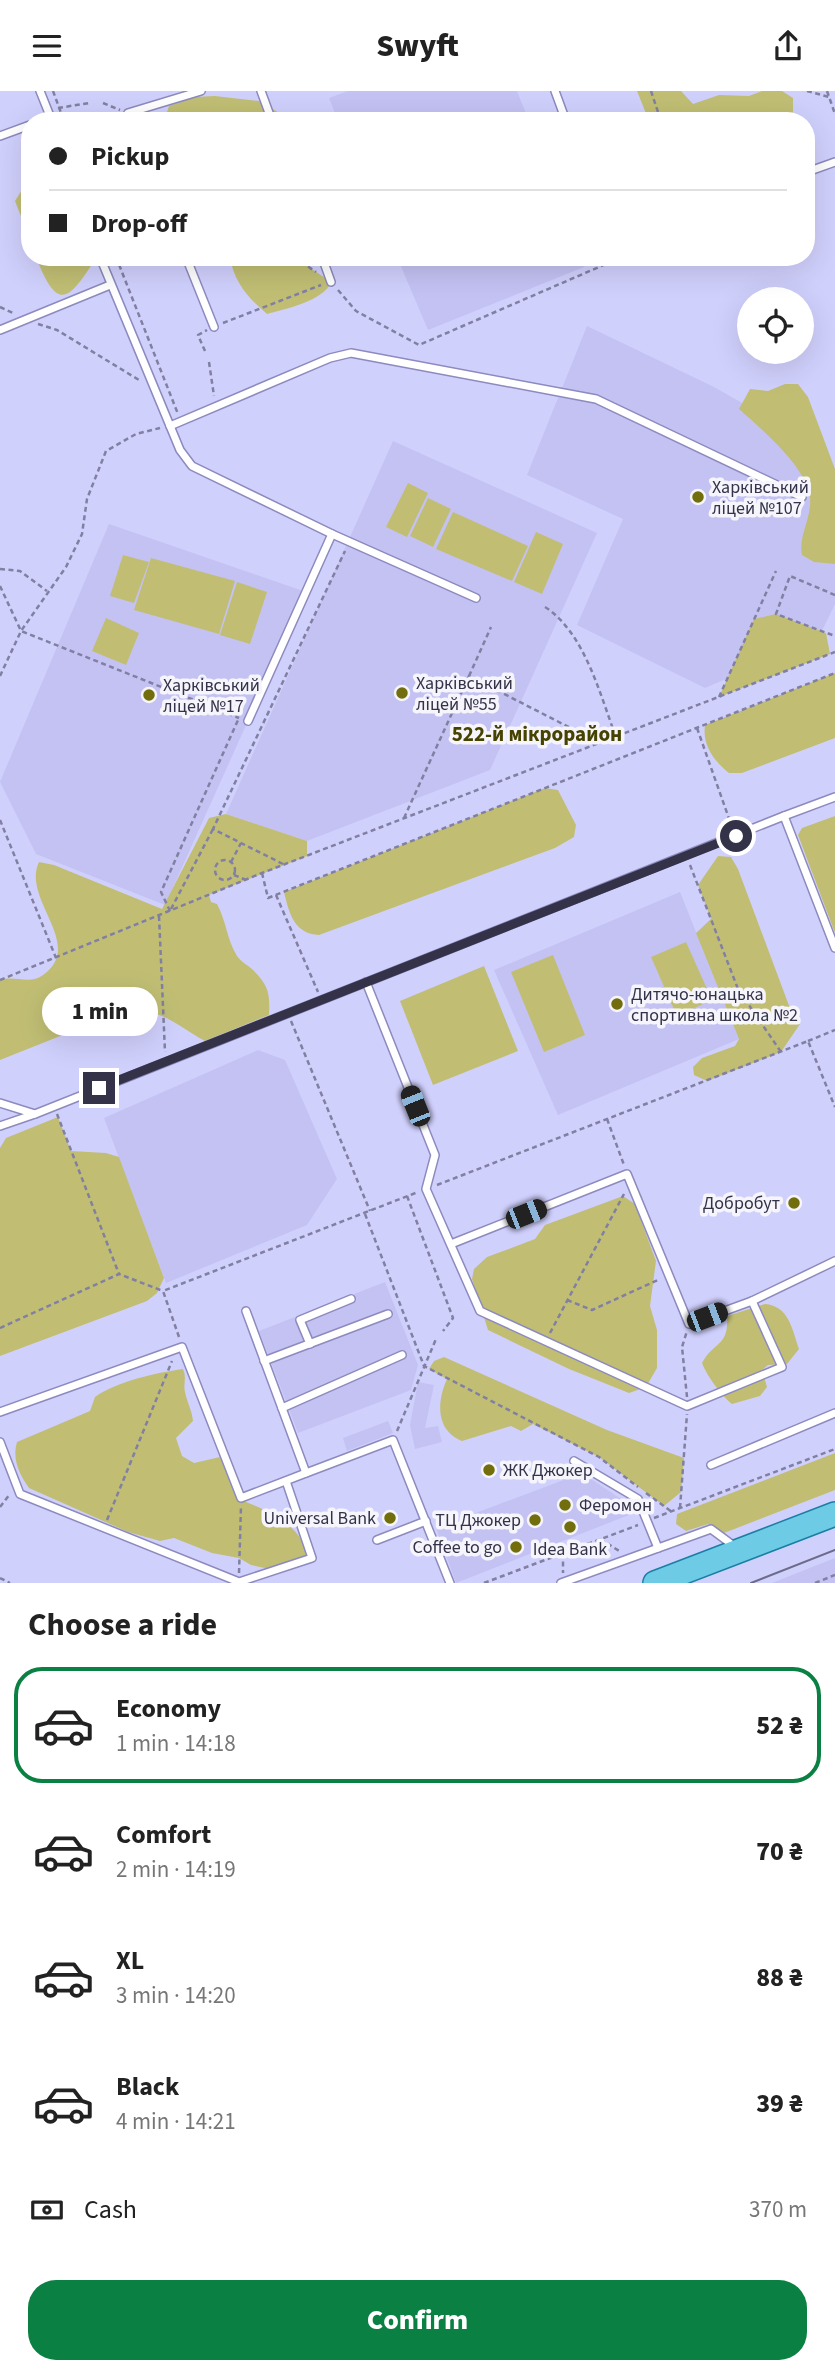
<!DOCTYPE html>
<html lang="en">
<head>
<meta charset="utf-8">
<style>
	body { margin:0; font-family:"Source Sans 3",sans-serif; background:#f2f2f2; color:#222; height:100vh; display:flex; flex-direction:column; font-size:26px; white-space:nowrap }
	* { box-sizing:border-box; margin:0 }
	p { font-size:23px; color:#767676 }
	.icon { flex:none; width:38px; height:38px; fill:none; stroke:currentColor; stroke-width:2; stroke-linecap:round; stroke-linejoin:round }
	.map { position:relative; height:1492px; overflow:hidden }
	.details { display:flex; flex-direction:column; background:#fff; flex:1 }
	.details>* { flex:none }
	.banner { position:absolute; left:21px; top:21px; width:794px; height:154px; border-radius:28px; box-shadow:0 7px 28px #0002; display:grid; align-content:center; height:154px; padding:0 28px; background:#fff }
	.controls { position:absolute; left:737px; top:196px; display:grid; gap:14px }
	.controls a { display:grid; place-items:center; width:77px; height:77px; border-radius:50%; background:#fff; box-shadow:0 7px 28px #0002; font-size:35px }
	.end { position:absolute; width:32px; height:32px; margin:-16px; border:9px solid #333248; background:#fff; box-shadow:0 0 0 4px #fff }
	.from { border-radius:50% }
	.bubble { position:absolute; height:49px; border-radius:24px; background:#fff; box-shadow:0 7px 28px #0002; font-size:23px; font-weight:800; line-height:49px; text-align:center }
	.car { position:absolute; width:21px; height:42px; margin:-21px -10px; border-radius:9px; box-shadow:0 0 5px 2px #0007; background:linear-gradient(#222 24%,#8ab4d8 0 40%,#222 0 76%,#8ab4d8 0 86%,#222 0) }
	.banner b { display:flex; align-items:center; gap:24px; height:66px; font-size:26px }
	.banner b+b { border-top:2px solid #e0e0e0 }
	.banner i { width:18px; height:18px; background:#222 }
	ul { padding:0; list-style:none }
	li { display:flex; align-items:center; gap:21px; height:116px; margin:0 14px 10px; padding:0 14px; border:4px solid transparent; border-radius:28px }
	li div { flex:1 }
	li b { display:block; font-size:26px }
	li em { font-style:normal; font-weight:800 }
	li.current { border-color:#0b8043 }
	li>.icon { width:63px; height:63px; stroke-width:1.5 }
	h2 { padding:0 28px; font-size:32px; line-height:84px }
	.pay { display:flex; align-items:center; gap:18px; height:77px; padding:0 28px; font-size:26px }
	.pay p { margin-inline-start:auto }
	.action { display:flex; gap:14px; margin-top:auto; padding:14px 28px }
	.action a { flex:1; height:80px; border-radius:28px; background:#0b8043; color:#fff; font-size:28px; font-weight:800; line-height:80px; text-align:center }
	header { display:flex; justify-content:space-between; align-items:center; height:91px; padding:0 28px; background:#fff; font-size:32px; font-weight:800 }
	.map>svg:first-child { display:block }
</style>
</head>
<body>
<header><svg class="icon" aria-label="menu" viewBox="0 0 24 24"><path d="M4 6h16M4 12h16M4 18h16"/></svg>Swyft<svg class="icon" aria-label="share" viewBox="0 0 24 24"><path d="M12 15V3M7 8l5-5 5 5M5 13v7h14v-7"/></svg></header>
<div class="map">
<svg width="835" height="1492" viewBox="0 0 835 1492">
	<rect width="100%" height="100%" fill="#d0d0fd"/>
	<g fill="#c3c2f3">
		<polygon points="348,0 517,0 529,30 338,30 329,7"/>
		<polygon points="397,166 580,166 584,176 428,239"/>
		<polygon points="587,235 714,296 793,341 835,443 835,513 818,548 705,597 577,534 623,428 527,384"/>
		<polygon points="393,350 597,442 490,679 307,750 226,723"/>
		<polygon points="109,433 306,501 165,814 36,763 0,691"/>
		<polygon points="680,801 739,948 558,1024 494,879"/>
		<polygon points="258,959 285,969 337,1088 307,1134 166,1192 104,1027"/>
		<polygon points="385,1191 418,1274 411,1299 298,1342 259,1240"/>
		<polygon points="418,1291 434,1294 425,1337 438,1335 442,1351 415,1358 410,1334"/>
		<polygon points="388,1330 393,1342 347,1360 343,1347"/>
		<polygon points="582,1382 639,1420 456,1492 436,1437"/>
		<polygon points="835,1467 835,1492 772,1492"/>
	</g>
	<g fill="#c1be74">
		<polygon points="637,0 681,0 693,13 719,4 749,5 762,0 782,0 793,7 793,22 786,30 649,30"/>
		<polygon points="215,5 259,10 286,26 288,30 164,30 169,15 195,6"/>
		<polygon points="30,86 30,148 15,110"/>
		<path d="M36,166H95L96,167C69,209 58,223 36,166Z"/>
		<path d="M230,166H294L331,191C324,210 285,218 267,223C248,207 234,191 230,166Z"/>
		<path d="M785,293H798L808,306L835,378V473L814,471L802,464C798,444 812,428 810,406C806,375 761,338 739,318L750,298L768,300Z"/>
		<polygon points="408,392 428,402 407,446 386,436"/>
		<polygon points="428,407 451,418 433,456 410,445"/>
		<polygon points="453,421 528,455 512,490 436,458"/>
		<polygon points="536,441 563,453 542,503 514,491"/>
		<polygon points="123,464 149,471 134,512 110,505"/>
		<polygon points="151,467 235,490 219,543 134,519"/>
		<polygon points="237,491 267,501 250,553 220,544"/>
		<polygon points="776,523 826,542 830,563 719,606 754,528"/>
		<polygon points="106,527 139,542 126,574 92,560"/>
		<path d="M835,582V647L742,682H729C714,670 702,654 705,634Z"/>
		<path d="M545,697L558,699L576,734L574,746L555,757L319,844C294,843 289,822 284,801Z"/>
		<path d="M226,723L307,750V765L209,804L211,811L217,813C226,829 227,849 237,865C241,871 248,874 253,879C269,895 270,903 269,924L205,950C174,933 166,920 128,918L0,969V889C14,884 30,894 43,884C86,854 21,808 39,771L54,774L162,818L209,727Z"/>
		<polygon points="835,725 835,842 798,744 802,737"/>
		<polygon points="718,765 731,766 738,778 791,920 800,933 781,961 707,990 694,984 693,976 702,967 735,955 739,948 696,842 711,828 698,794"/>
		<polygon points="686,851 712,909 677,925 651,866"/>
		<polygon points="553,864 585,944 544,961 511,881"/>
		<polygon points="484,875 518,960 433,994 400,910"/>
		<polygon points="58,1026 71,1060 106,1062 119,1066 164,1187 157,1202 147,1210 0,1265 0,1057 6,1047"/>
		<polygon points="623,1105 635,1113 656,1170 650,1215 657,1239 657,1277 646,1296 629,1302 569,1278 488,1239 472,1188 474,1178 487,1166 535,1148 545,1134"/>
		<path d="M765,1213C789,1215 792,1238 799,1258L787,1273L768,1274L762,1279L767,1296L760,1305L732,1313C721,1304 707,1285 702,1272C714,1250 729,1256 727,1225Z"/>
		<path d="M444,1266L607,1339L684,1367L681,1401L664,1415L599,1366L533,1333L521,1340L511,1335L462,1350C435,1339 437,1310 447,1288L429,1278L434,1270Z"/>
		<path d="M183,1278C187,1287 183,1293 185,1301C187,1311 192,1319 193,1330L176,1347L182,1365L194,1372L220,1366L237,1408C262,1416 304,1434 306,1464L274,1479L251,1474L239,1467L212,1462L174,1447L160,1450L128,1441L29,1397C19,1383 12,1368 17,1351L90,1320L95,1306C118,1290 155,1282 183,1278Z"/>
		<polygon points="835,1362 835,1399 724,1442 708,1433 686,1440 676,1433 677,1423"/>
	</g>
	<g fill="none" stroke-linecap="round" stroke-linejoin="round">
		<defs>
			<g id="service">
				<polyline points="40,0 52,30"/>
				<polyline points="261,0 272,30"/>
				<polyline points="555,0 566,30"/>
				<polyline points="39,30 50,26"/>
				<polyline points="131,30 128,22 201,0"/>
				<polyline points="0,45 30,34"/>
				<polyline points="807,81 835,71"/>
				<polyline points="100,166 180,359 192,375 332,443 476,507"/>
				<polyline points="186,166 214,236"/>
				<polyline points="322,166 331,191"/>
				<polyline points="0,239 110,194"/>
				<polyline points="170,335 330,267 351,262 596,308 802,406"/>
				<polyline points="248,630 332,443"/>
				<polyline points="784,725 835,706"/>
				<polyline points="366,891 435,1064 426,1098 480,1220 687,1315 782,1276 752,1210 835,1170"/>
				<polyline points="0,1012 35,1023 784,725 835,857"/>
				<polyline points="0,1035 35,1023"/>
				<polyline points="451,1153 627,1083 689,1233 752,1210"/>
				<polyline points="246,1220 306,1382 393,1349 450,1492"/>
				<polyline points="310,1253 300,1229 351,1208"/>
				<polyline points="264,1270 388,1223"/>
				<polyline points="282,1317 402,1264"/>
				<polyline points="0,1321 182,1256 241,1407 306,1382"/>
				<polyline points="0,1351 20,1403 239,1491 312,1467 286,1390"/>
				<polyline points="574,1370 638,1408 658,1457"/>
				<polyline points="711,1374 835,1322"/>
				<polyline points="377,1449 426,1430"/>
				<polyline points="561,1492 711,1438 734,1455"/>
			</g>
			<polyline id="primary" points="655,1492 835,1423"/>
		</defs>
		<use href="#service" stroke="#8c8abe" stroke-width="10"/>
		<use href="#primary" stroke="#197fa4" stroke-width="26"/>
		<g stroke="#8180a2" stroke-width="2.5" stroke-dasharray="5 3.5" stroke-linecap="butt">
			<polyline points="53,0 64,30"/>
			<polyline points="651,0 661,30"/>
			<polyline points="807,0 829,6"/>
			<polyline points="827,0 835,23"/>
			<polyline points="103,12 120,19"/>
			<polyline points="58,17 89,12"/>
			<polyline points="165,22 177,30"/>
			<polyline points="116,166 178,323"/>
			<polyline points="294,166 316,181"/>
			<polyline points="338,199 356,220 419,254 622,166"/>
			<polyline points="0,216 13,222"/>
			<polyline points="223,232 321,194"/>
			<polyline points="38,233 57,239 139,289"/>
			<polyline points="205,260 198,244 207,239"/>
			<polyline points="209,271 214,305"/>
			<polyline points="0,478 20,480 47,500"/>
			<polyline points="0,495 21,540 239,627"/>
			<polyline points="835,504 790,485 776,523 835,545"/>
			<path d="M545,516C585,542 600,604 616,646"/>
			<polyline points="0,585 21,540 66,476 82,443 87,408 106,360 136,343 160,337"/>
			<polyline points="469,585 491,536"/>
			<polyline points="719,606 776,480"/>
			<polyline points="697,637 732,736"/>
			<polyline points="404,727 469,585 600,652"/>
			<polyline points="0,729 56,867"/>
			<circle cx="225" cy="779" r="10"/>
			<polyline points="231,771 241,752"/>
			<polyline points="283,773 213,738 345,460"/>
			<polyline points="690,774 738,898 781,961"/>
			<polyline points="262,782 268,807 835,582"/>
			<polyline points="234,784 246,789"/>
			<polyline points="276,804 318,901"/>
			<polyline points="171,818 213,738"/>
			<polyline points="170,820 161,801 238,629"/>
			<polyline points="159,825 165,961"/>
			<polyline points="0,889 262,782 835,561"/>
			<polyline points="291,930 370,1120"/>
			<polyline points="808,950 835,939"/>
			<polyline points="57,1023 119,1183"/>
			<polyline points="607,1028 624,1074"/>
			<polyline points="437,1094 808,950 835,1016"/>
			<polyline points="407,1105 453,1227 443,1240"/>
			<polyline points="365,1123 424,1275 599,1366 638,1396"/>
			<polyline points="567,1209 592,1219 660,1188"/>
			<polyline points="0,1237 119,1183 163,1200"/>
			<polyline points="550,1242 624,1103"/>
			<polyline points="179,1246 163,1200 418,1101"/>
			<polyline points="687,1306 682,1256 687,1240"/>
			<polyline points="397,1340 436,1248"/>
			<polyline points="646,1402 672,1421"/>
			<polyline points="0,1416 10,1403"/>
			<polyline points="680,1417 687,1323"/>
			<polyline points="654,1427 835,1358"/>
			<polyline points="107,1429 172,1270"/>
			<polyline points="600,1448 621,1461"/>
			<polyline points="563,1462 563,1482"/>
			<polyline points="239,1482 241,1415"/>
			<polyline points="0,1487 10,1492"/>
			<polyline points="484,1492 638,1434"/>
			<polyline points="815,1492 835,1484"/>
		</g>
		<use href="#service" stroke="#fff" stroke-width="7"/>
		<use href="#primary" stroke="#6dcbe6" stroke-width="23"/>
		<polyline stroke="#6c6b89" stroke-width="2" points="751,1492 835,1459"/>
	</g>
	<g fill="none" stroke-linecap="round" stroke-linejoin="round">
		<polyline stroke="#333248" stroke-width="9" points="99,997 736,745"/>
	</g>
	<g fill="#736e0d" stroke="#f5f5fb" stroke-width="2.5">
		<circle cx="698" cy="406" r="7"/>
		<circle cx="402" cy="602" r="7"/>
		<circle cx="149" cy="604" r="7"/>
		<circle cx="617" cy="913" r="7"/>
		<circle cx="794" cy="1112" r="7"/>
		<circle cx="489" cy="1379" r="7"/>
		<circle cx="565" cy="1414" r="7"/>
		<circle cx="390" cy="1427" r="7"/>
		<circle cx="535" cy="1429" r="7"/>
		<circle cx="570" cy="1436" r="7"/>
		<circle cx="516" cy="1456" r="7"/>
	</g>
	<g text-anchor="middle" stroke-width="7" stroke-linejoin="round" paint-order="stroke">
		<g font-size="18" fill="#333248" stroke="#f5f5fb" text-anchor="start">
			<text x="712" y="402">Харківський<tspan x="712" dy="21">ліцей №107</tspan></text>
			<text x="416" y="598">Харківський<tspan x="416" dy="21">ліцей №55</tspan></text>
			<text x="163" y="600">Харківський<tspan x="163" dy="21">ліцей №17</tspan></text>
			<text x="631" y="909">Дитячо-юнацька<tspan x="631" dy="21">спортивна школа №2</tspan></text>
			<text x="780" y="1118" text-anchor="end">Добробут</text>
			<text x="503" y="1385">ЖК Джокер</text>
			<text x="579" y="1420">Феромон</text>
			<text x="376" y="1433" text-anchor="end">Universal Bank</text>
			<text x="521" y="1435" text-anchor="end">ТЦ Джокер</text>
			<text x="502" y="1462" text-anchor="end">Coffee to go</text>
			<text x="570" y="1464" text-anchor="middle">Idea Bank</text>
		</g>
		<g font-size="21" font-weight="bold" fill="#464200" stroke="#f5f5fb">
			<text x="537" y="650">522-й мікрорайон</text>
		</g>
	</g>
</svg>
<div class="controls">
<a><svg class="icon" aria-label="locate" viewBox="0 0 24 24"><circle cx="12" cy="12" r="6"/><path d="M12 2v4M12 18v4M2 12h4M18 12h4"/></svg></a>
</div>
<i class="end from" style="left:736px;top:745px"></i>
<i class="end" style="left:99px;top:997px"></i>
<div class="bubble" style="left:42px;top:896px;width:116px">1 min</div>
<i class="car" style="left:415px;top:1015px;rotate:338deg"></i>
<i class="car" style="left:526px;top:1123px;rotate:68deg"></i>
<i class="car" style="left:707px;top:1226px;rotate:69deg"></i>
<div class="banner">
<b><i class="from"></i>Pickup</b>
<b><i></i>Drop-off</b>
</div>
</div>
<section class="details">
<h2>Choose a ride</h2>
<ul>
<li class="current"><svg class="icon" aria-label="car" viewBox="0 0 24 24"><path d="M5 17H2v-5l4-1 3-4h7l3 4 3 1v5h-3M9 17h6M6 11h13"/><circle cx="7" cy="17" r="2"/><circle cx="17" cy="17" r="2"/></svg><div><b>Economy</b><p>1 min · 14:18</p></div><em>52 ₴</em></li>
<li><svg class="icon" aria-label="car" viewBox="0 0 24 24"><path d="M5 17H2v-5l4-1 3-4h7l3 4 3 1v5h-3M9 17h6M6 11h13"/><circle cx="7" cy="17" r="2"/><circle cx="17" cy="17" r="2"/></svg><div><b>Comfort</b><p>2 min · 14:19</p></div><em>70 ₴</em></li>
<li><svg class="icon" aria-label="car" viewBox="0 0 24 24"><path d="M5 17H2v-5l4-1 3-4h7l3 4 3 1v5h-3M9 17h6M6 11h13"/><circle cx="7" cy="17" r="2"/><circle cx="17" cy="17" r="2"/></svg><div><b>XL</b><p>3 min · 14:20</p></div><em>88 ₴</em></li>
<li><svg class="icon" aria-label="car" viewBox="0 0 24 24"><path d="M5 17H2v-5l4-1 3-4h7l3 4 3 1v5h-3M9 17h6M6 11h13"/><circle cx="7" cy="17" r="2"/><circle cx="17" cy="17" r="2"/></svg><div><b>Black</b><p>4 min · 14:21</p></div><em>39 ₴</em></li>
</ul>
<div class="pay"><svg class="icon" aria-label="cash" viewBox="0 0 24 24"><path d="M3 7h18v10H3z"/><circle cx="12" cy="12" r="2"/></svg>Cash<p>370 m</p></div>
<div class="action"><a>Confirm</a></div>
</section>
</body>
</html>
